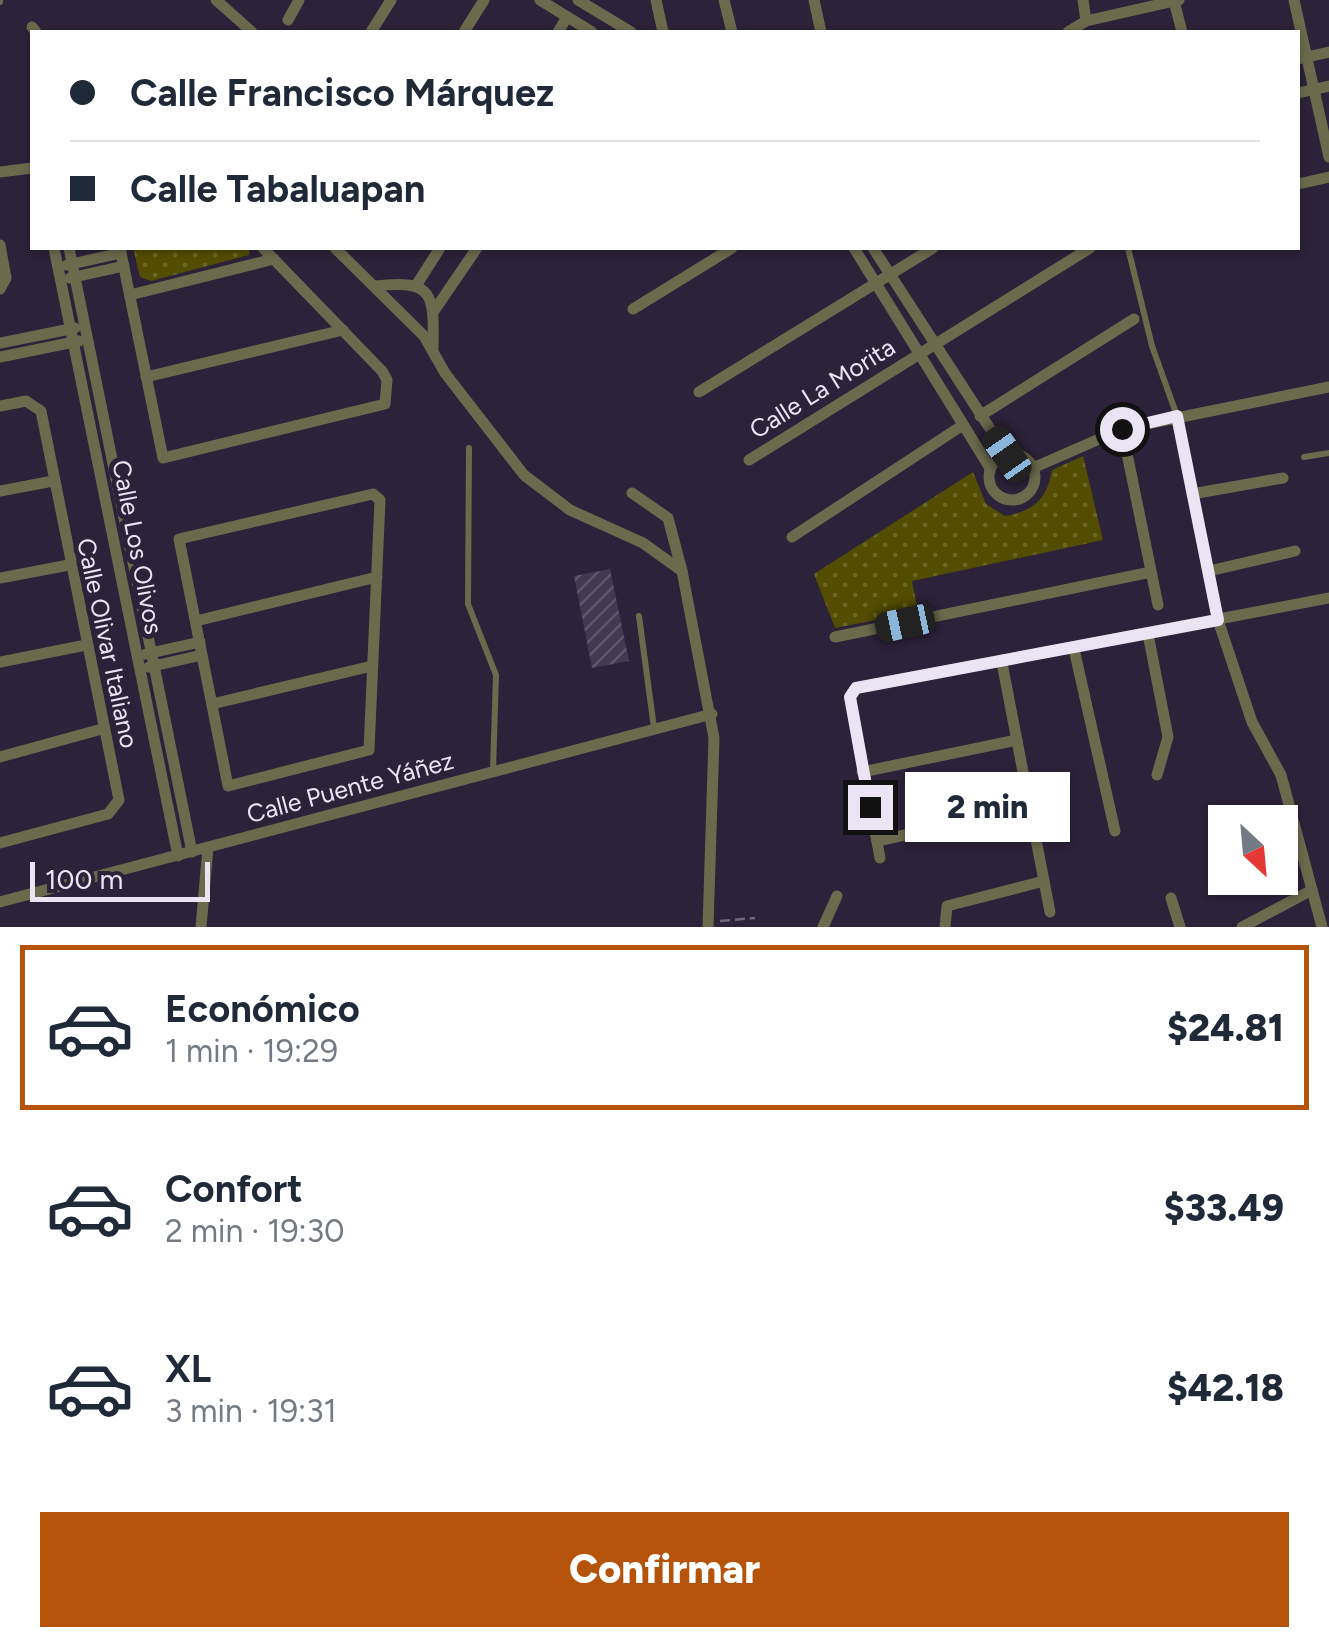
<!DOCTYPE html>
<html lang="es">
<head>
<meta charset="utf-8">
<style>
	body { margin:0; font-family:Figtree,sans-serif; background:#f2f2f3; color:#1f2937; height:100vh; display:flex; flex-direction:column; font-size:38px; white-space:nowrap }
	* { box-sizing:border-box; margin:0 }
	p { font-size:32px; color:#747a83 }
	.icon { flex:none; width:55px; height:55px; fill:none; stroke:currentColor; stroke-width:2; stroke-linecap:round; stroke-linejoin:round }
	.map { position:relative; height:927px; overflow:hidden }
	.side { display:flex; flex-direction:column; background:#fff; flex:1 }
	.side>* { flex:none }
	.hud { position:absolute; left:30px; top:30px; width:1270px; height:220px; border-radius:0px; box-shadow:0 2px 8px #0004; display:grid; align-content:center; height:220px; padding:0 40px; background:#fff }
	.needle { width:65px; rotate:154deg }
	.fabs { position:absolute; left:1208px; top:805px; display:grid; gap:20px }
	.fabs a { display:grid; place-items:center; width:90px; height:90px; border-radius:0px; background:#fff; box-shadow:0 2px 8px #0004; font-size:50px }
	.scale { position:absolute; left:30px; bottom:25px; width:180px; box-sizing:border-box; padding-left:10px; border:5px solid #eae4f3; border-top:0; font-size:28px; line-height:35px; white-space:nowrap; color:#eae4f3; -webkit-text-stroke:8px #2c2239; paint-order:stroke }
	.end { position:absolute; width:45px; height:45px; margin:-22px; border:12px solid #eae4f3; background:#111; box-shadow:0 0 0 5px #111 }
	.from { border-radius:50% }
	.bubble { position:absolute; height:70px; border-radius:0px; background:#fff; box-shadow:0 2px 8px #0004; font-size:32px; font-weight:800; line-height:70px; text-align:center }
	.car { position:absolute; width:30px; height:60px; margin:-30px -15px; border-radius:12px; box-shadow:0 0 8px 2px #0007; background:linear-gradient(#222 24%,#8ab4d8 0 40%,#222 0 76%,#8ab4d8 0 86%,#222 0) }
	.hud b { display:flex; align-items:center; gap:35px; height:95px; font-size:38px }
	.hud b+b { border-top:2px solid #e0e1e3 }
	.hud i { width:25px; height:25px; background:#1f2937 }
	ul { padding:18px 0 0; list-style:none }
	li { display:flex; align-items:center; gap:30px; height:165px; margin:0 20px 15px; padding:0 20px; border:5px solid transparent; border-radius:0px }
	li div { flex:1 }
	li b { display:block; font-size:38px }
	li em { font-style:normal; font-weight:800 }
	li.selected { border-color:#b45309 }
	li>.icon { width:90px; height:90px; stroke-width:1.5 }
	.action { display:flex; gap:20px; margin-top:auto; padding:20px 40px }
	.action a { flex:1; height:115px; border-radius:0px; background:#b45309; color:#fff; font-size:40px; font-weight:800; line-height:115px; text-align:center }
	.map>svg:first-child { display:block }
</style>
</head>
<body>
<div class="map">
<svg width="1329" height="927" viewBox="0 0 1329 927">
	<defs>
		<pattern id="park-dots" width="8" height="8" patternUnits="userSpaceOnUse" patternTransform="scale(2.5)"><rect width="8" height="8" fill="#524d00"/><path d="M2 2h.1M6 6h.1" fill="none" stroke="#6b6626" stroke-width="1.8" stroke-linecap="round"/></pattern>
		<pattern id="building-hatch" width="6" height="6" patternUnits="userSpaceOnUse" patternTransform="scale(2.5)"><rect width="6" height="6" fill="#433950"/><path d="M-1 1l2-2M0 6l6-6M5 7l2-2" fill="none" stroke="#5e566a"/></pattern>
	</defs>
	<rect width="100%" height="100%" fill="#2c2239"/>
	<g fill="url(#park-dots)">
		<polygon points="133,248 250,248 249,255 151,281 140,277"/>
		<path d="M1083,456L1103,540L912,581L918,612L835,628L814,574L973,472L986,504L1005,516C1034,511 1047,499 1052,470Z"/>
	</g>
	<polygon fill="url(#building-hatch)" points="610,569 629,661 592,668 574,576"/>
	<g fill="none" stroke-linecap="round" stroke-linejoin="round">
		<polyline stroke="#72697d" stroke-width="2.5" stroke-dasharray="10 5" stroke-linecap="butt" points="720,921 755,918"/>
		<g stroke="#6b6a4d" stroke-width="6">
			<polyline points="0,2 0,0"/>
			<polyline points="1128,248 1152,346 1177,416"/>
			<polyline points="469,448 468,604 496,675 493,770"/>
			<polyline points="1304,457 1329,453"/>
			<polyline points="639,616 654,728"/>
		</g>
		<g stroke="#6b6a4d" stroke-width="11">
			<polyline points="216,0 252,32"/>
			<polyline points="540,0 592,32"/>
			<polyline points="578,0 631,32"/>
			<polyline points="656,0 663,32"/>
			<polyline points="724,0 732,32"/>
			<polyline points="814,0 821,32"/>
			<polyline points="1083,0 1086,21"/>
			<polyline points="1294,0 1329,157"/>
			<polyline points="1174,1 1182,32"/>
			<polyline points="288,20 299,0"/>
			<polyline points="32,27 36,32"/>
			<polyline points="371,32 391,0"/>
			<polyline points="464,32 484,0"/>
			<polyline points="558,32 567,17"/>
			<polyline points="1068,32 1086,21 1179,0"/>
			<polyline points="1298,59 1329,52"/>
			<polyline points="1298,93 1329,86"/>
			<polyline points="0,172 32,168"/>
			<polyline points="1298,184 1329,177"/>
			<polyline points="0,245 6,278 0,289"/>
			<polyline points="54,248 178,856"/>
			<polyline points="69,248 192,852"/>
			<polyline points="120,248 163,458 385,404 387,380 382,371 263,248"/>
			<polyline points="335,248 424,336 445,373 524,475 570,510 643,543 682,571 714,738 708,927"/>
			<polyline points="854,248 990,468"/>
			<polyline points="873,248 1007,455"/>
			<polyline points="67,265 121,253"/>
			<polyline points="70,278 124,266"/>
			<polyline points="417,284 440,248"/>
			<path d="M375,286C435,279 434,295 433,349"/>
			<polyline points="130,295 274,259"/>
			<polyline points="633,309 732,248"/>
			<polyline points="434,311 477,248"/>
			<polyline points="0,343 75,328"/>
			<polyline points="0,357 79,341"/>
			<polyline points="146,377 343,330"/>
			<polyline points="699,392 933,248"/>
			<polyline points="0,406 26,401 41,411 119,800 108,814 0,843"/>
			<polyline points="980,416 1134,319"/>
			<polyline points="1177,416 1218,620 1252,722 1281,775 1322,927"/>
			<polyline points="1122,429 1158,605"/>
			<circle cx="1012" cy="477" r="23"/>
			<polyline points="749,460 1090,248"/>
			<polyline points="1033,468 1122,429 1329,387"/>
			<polyline points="0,491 53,481"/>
			<polyline points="632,493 668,518 682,571"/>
			<polygon points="373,494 380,500 369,750 228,786 179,539"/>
			<polyline points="1192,494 1283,478"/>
			<polyline points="792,537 963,425"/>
			<polyline points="1209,571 1295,551"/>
			<polyline points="0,578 69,565"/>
			<polyline points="196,621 377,577"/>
			<polyline points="1148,634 1168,737 1157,775"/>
			<polyline points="835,637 1151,572"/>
			<polyline points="1074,649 1115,831"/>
			<polyline points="146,654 200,642"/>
			<polyline points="0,662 86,645"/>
			<polyline points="1002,663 1050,912"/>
			<polyline points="149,667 202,655"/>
			<polyline points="212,704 372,666"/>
			<polyline points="0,757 102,729"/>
			<polyline points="862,772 1017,740"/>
			<polyline points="877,841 1030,808"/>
			<polyline points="880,858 850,697 856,688 1329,598"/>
			<polyline points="1171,898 1180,927"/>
			<polyline points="0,902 712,714"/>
			<polyline points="201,927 208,848"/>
			<polyline points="823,927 837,896"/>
			<polyline points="945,927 947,906 1044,881"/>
			<polyline points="1242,927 1312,890"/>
		</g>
	</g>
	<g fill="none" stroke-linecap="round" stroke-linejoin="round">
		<polyline stroke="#eae4f3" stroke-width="12" points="870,807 850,697 856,688 1218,620 1177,416 1122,429"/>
	</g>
	<g text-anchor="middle" stroke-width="10" stroke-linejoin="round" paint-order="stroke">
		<g font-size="25" fill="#eae4f3" stroke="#2c2239">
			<text transform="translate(822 388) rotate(-32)" y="9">Calle La Morita</text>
			<text transform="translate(138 547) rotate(79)" y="9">Calle Los Olivos</text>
			<text transform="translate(108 643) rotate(78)" y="9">Calle Olivar Italiano</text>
			<text transform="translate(350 787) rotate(-15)" y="9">Calle Puente Yáñez</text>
		</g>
	</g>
</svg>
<div class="fabs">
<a><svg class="needle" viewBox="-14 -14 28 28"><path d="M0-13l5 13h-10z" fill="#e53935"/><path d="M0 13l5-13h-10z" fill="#747a83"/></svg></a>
</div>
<div class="scale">100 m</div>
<i class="end from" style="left:1122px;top:429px"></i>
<i class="end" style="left:870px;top:807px"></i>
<div class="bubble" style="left:905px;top:772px;width:165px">2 min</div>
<i class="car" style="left:1007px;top:454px;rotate:325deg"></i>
<i class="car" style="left:905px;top:623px;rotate:258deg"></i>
<div class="hud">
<b><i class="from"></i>Calle Francisco Márquez</b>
<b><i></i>Calle Tabaluapan</b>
</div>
</div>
<section class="side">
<ul>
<li class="selected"><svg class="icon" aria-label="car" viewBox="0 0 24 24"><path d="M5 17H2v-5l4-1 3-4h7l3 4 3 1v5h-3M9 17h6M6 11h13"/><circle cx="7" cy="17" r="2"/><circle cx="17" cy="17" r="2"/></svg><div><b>Económico</b><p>1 min · 19:29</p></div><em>$24.81</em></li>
<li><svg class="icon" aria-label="car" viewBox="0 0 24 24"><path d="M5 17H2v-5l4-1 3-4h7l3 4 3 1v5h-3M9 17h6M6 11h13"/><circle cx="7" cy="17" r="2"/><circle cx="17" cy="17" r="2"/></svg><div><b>Confort</b><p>2 min · 19:30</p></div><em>$33.49</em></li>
<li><svg class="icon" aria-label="car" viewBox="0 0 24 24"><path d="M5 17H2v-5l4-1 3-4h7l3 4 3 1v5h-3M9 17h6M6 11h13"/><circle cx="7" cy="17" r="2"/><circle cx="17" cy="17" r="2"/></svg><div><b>XL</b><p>3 min · 19:31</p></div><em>$42.18</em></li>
</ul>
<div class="action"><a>Confirmar</a></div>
</section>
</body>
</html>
